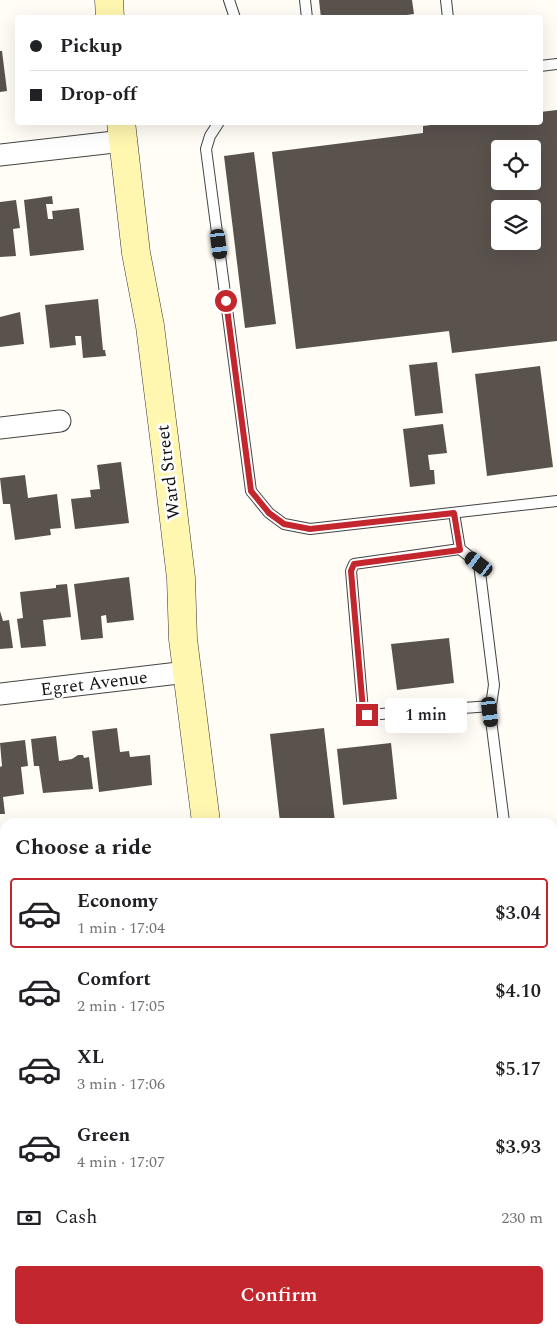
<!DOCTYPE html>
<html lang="en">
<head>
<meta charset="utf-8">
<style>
	body { margin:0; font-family:Spectral,serif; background:#f2f2f2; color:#202124; height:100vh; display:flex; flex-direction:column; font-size:19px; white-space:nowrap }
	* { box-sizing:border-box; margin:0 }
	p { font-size:16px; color:#757577 }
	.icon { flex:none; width:28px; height:28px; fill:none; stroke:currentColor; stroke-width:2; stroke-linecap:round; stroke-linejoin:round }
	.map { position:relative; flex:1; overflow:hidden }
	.panel { position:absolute; left:0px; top:818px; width:558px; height:516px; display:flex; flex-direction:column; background:#fff; border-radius:15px 15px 0 0; box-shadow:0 5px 20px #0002 }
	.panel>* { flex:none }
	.hud { position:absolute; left:15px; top:15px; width:528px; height:110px; border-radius:5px; box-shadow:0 5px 20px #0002; display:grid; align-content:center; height:110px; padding:0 15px; background:#fff }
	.tools { position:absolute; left:491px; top:140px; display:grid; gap:10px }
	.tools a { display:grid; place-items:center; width:50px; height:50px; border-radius:5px; background:#fff; box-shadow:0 5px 20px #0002; font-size:25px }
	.end { position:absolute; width:22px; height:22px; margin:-11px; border:6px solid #c4262e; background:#fff; box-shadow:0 0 0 2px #fff }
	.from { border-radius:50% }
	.bubble { position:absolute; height:35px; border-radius:5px; background:#fff; box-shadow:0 5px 20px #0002; font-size:16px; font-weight:600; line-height:35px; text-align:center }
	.car { position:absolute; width:15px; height:30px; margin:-15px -8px; border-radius:6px; box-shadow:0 0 4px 1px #0007; background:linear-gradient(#222 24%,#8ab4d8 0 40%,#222 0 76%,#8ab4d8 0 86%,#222 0) }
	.hud b { display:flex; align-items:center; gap:18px; height:48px; font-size:19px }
	.hud b+b { border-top:1px solid #e0e0e0 }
	.hud i { width:12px; height:12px; background:#202124 }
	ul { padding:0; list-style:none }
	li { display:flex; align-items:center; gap:15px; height:70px; margin:0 10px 8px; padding:0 5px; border:2px solid transparent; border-radius:5px }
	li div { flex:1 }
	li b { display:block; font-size:19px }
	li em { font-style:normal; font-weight:600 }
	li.active { border-color:#c4262e }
	li>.icon { width:45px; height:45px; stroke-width:1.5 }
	h2 { padding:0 15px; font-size:22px; line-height:60px }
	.pay { display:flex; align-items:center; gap:12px; height:55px; padding:0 15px; font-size:19px }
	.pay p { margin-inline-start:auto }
	.cta { display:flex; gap:10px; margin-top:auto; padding:10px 15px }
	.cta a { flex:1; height:58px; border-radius:5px; background:#c4262e; color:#fff; font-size:20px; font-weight:600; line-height:58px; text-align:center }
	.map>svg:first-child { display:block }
</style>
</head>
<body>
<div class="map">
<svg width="557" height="1333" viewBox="0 0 557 1333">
	<rect width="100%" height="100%" fill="#fffdf5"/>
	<g fill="#5a524d" fill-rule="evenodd">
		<polygon points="319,0 412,0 414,14 385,18 321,18"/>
		<polygon points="0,51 2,51 7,91 0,92"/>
		<path d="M557,110V341L452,353L449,331L296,349L272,152L423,133V126L455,122H540V112ZM500,149H532V181H500ZM500,209H532V241H500Z"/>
		<polygon points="254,152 276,324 245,328 224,156"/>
		<polygon points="52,196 53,204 46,204 48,219 53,219 52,211 79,208 84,250 30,256 24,200"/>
		<polygon points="16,200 20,228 13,229 16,256 0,257 0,202"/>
		<polygon points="98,299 103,350 105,350 106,356 83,358 81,336 75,336 76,345 50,348 45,305"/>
		<polygon points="20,312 24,344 0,347 0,317"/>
		<polygon points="437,362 443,413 415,416 409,365"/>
		<polygon points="540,366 553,467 487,476 475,374"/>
		<polygon points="443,424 447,453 428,455 430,470 434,470 435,484 410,487 403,429"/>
		<polygon points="121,462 129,523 75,529 71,499 91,497 90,490 100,489 97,465"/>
		<polygon points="25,475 28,498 57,494 61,528 50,529 51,535 15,540 10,504 3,504 0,478"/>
		<polygon points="129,577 134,620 107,623 106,615 101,616 103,638 81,640 74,584"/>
		<polygon points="67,584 71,617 43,620 46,646 21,648 17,619 23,618 20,592 56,588 56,585"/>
		<polygon points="0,611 3,621 9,620 13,648 0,649"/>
		<polygon points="449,638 454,683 397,690 391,644"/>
		<polygon points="117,728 120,752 129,751 130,757 150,755 152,785 99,792 92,731"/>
		<polygon points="324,728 335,822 280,822 270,734"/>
		<polygon points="56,736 59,761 72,759 78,755 83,755 84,758 89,757 93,789 43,793 39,766 34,766 31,739"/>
		<polygon points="25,740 28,766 21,767 24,794 3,797 5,814 0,814 0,767 2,766 0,743"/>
		<polygon points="391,743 397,799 343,805 337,749"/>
		<polygon points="0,868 5,868 5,899 0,900"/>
		<rect x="0" y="1135" width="5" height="29"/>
		<polygon points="0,1310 5,1310 5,1329 36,1329 36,1333 0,1333"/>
		<polygon points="42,1329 97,1329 97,1331 75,1333 43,1333"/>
		<polygon points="105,1329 160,1329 160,1333 112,1333 112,1331 105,1331"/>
	</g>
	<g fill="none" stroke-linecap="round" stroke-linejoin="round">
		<defs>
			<g id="lane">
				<polyline points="229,0 235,18"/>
				<polyline points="305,0 307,18"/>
				<polyline points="446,0 448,18"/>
				<polyline points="540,66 557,64"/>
				<polyline points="219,122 210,136 206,149 251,491 269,513 284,524 310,529 557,501"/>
				<polyline points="454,513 460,549 479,564 494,685 490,712 504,822"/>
				<polyline points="460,549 354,564 351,571 363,711 367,715 491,706"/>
				<polyline points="552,997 557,997"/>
				<polyline points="552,1045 557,1054"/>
				<polyline points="552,1088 557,1087"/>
				<polyline points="552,1295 557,1295"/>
			</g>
			<g id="street">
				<polyline points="0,155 123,141"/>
				<polyline points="0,428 60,421"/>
				<polyline points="0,694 187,672"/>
				<polyline points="0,972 5,972"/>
				<polyline points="0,1247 5,1247"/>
			</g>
			<g id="secondary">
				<polyline points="109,0 110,18"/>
				<polyline points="121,122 136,253 150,326 167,461 181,578 183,639 206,822"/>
				<polyline points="264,1329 265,1333"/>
			</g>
		</defs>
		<use href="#lane" stroke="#444" stroke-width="12"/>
		<use href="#street" stroke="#444" stroke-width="23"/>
		<use href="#secondary" stroke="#333" stroke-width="29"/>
		<use href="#lane" stroke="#fff" stroke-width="10"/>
		<use href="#street" stroke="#fff" stroke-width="21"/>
		<use href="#secondary" stroke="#fff6b0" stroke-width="28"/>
	</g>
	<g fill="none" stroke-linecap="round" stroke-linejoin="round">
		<polyline stroke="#c4262e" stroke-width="6" points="226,301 251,491 269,513 284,524 310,529 454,513 460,550 354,564 351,571 363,710 367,715"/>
	</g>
	<g text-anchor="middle" stroke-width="5" stroke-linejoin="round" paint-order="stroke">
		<g font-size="18" fill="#111" stroke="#fff">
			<text transform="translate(168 472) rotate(-97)" y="6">Ward Street</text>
			<text transform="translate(94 683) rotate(-7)" y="6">Egret Avenue</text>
		</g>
	</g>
</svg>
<div class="tools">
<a><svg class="icon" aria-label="locate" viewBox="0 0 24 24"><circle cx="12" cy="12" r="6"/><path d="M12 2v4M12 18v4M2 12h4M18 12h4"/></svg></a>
<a><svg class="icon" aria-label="layers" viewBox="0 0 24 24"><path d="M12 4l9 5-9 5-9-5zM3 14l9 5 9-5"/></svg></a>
</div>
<i class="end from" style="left:226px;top:301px"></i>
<i class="end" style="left:367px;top:715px"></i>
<div class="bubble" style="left:385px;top:698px;width:82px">1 min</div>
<i class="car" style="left:219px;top:244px;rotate:173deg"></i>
<i class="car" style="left:479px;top:564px;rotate:307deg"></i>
<i class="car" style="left:490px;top:712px;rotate:173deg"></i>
<div class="hud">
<b><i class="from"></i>Pickup</b>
<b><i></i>Drop-off</b>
</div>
<section class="panel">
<h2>Choose a ride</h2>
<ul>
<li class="active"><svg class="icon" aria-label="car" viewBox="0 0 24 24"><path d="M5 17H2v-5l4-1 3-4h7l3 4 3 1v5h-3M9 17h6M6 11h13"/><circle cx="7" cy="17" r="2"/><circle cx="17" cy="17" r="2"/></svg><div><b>Economy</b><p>1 min · 17:04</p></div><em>$3.04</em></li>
<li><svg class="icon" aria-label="car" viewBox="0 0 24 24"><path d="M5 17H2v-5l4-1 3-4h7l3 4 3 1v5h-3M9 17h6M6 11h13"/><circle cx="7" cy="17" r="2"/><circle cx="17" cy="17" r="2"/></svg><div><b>Comfort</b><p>2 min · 17:05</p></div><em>$4.10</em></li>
<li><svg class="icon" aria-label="car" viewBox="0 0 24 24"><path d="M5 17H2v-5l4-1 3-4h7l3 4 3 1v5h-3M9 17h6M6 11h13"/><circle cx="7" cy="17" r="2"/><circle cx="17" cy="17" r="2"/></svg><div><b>XL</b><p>3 min · 17:06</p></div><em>$5.17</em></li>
<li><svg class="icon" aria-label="car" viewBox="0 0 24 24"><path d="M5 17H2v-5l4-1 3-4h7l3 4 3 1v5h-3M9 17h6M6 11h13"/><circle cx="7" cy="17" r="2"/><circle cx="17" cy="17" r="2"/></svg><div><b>Green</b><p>4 min · 17:07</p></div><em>$3.93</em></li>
</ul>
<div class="pay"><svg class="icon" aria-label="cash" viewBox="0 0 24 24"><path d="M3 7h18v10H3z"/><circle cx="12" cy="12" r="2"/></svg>Cash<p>230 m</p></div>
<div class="cta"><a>Confirm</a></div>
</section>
</div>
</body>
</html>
